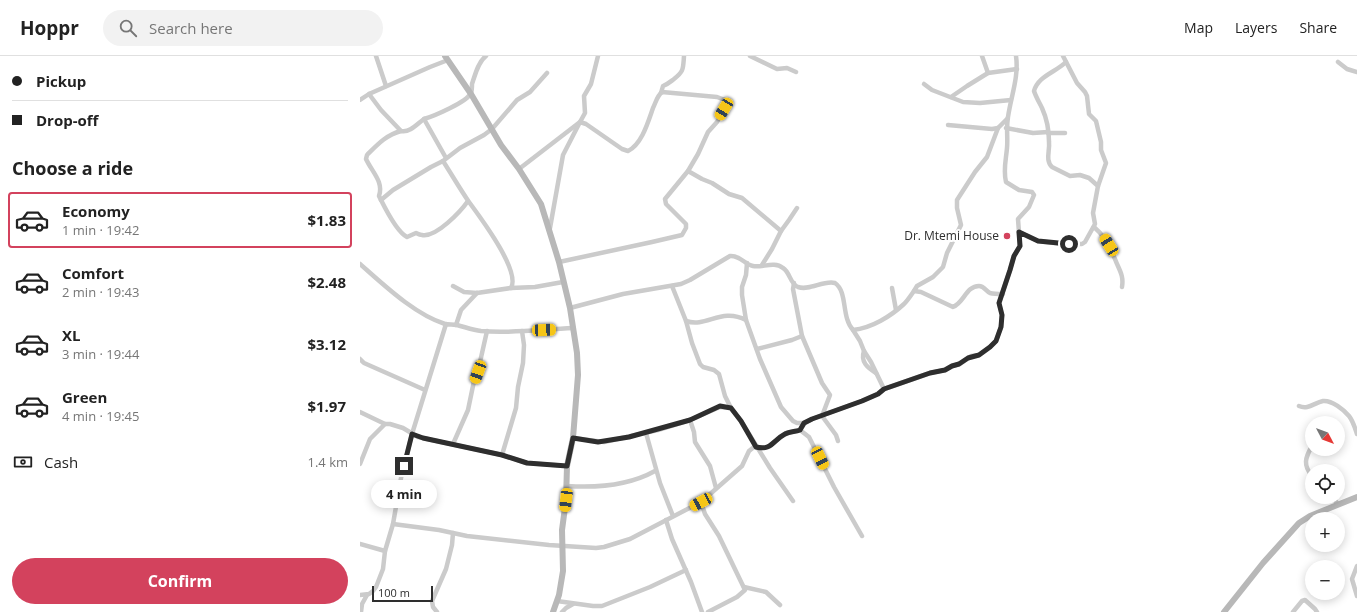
<!DOCTYPE html>
<html lang="en">
<head>
<meta charset="utf-8">
<style>
	body { margin:0; font-family:"Open Sans",sans-serif; background:#f2f2f2; color:#222; height:100vh; display:flex; flex-direction:column; font-size:15px; white-space:nowrap }
	* { box-sizing:border-box; margin:0 }
	p { font-size:13px; color:#767676 }
	.icon { flex:none; width:22px; height:22px; fill:none; stroke:currentColor; stroke-width:2; stroke-linecap:round; stroke-linejoin:round }
	.map { position:relative; flex:1; overflow:hidden }
	.sheet { display:flex; flex-direction:column; background:#fff; width:360px }
	.sheet>* { flex:none }
	.guide { display:grid; align-content:center; height:88px; padding:0 12px; background:#fff }
	.needle { width:26px; rotate:131deg }
	.fabs { position:absolute; left:945px; top:360px; display:grid; gap:8px }
	.fabs a { display:grid; place-items:center; width:40px; height:40px; border-radius:50%; background:#fff; box-shadow:0 2px 10px #0003; font-size:20px }
	.scale { position:absolute; left:12px; bottom:10px; width:61px; box-sizing:border-box; padding-left:4px; border:2px solid #2e2e2e; border-top:0; font-size:11px; line-height:14px; white-space:nowrap; color:#2e2e2e; -webkit-text-stroke:3px #fff; paint-order:stroke }
	.end { position:absolute; width:18px; height:18px; margin:-9px; border:5px solid #2e2e2e; background:#fff; box-shadow:0 0 0 2px #fff }
	.from { border-radius:50% }
	.bubble { position:absolute; height:28px; border-radius:14px; background:#fff; box-shadow:0 2px 10px #0003; font-size:13px; font-weight:700; line-height:28px; text-align:center }
	.car { position:absolute; width:12px; height:24px; margin:-12px -6px; border-radius:5px; box-shadow:0 0 3px 1px #0007; background:linear-gradient(#f5c518 24%,#345 0 40%,#f5c518 0 76%,#345 0 86%,#f5c518 0) }
	.guide b { display:flex; align-items:center; gap:14px; height:38px; font-size:15px }
	.guide b+b { border-top:1px solid #e0e0e0 }
	.guide i { width:10px; height:10px; background:#222 }
	ul { padding:0; list-style:none }
	li { display:flex; align-items:center; gap:12px; height:56px; margin:0 8px 6px; padding:0 4px; border:2px solid transparent; border-radius:4px }
	li div { flex:1 }
	li b { display:block; font-size:15px }
	li em { font-style:normal; font-weight:700 }
	li.active { border-color:#d3425d }
	li>.icon { width:36px; height:36px; stroke-width:1.5 }
	h2 { padding:0 12px; font-size:18px; line-height:48px }
	.pay { display:flex; align-items:center; gap:10px; height:44px; padding:0 12px; font-size:15px }
	.pay p { margin-inline-start:auto }
	.cta { display:flex; gap:8px; margin-top:auto; padding:8px 12px }
	.cta a { flex:1; height:46px; border-radius:24px; background:#d3425d; color:#fff; font-size:16px; font-weight:700; line-height:46px; text-align:center }
	header { display:flex; align-items:center; gap:24px; box-sizing:border-box; height:56px; padding:0 20px; background:#fff; border-bottom:1px solid #e0e0e0 }
	header strong { font-size:19px }
	nav { display:flex; gap:22px; margin-inline-start:auto; font-size:14px }
	.search { width:280px; height:36px; background:#f2f2f2; display:flex; align-items:center; gap:10px; box-sizing:border-box; padding:0 14px; border-radius:22px; color:#767676; font-size:15px }
	main { display:flex; flex:1; min-height:0 }
	.map>svg:first-child { display:block }
</style>
</head>
<body>
<header>
<strong>Hoppr</strong>
<div class="search"><svg class="icon" aria-label="search" viewBox="0 0 24 24"><circle cx="10" cy="10" r="6"/><path d="M15 15l6 6"/></svg>Search here</div>
<nav><a>Map</a><a>Layers</a><a>Share</a></nav>
</header>
<main>
<section class="sheet">
<div class="guide">
<b><i class="from"></i>Pickup</b>
<b><i></i>Drop-off</b>
</div>
<h2>Choose a ride</h2>
<ul>
<li class="active"><svg class="icon" aria-label="car" viewBox="0 0 24 24"><path d="M5 17H2v-5l4-1 3-4h7l3 4 3 1v5h-3M9 17h6M6 11h13"/><circle cx="7" cy="17" r="2"/><circle cx="17" cy="17" r="2"/></svg><div><b>Economy</b><p>1 min · 19:42</p></div><em>$1.83</em></li>
<li><svg class="icon" aria-label="car" viewBox="0 0 24 24"><path d="M5 17H2v-5l4-1 3-4h7l3 4 3 1v5h-3M9 17h6M6 11h13"/><circle cx="7" cy="17" r="2"/><circle cx="17" cy="17" r="2"/></svg><div><b>Comfort</b><p>2 min · 19:43</p></div><em>$2.48</em></li>
<li><svg class="icon" aria-label="car" viewBox="0 0 24 24"><path d="M5 17H2v-5l4-1 3-4h7l3 4 3 1v5h-3M9 17h6M6 11h13"/><circle cx="7" cy="17" r="2"/><circle cx="17" cy="17" r="2"/></svg><div><b>XL</b><p>3 min · 19:44</p></div><em>$3.12</em></li>
<li><svg class="icon" aria-label="car" viewBox="0 0 24 24"><path d="M5 17H2v-5l4-1 3-4h7l3 4 3 1v5h-3M9 17h6M6 11h13"/><circle cx="7" cy="17" r="2"/><circle cx="17" cy="17" r="2"/></svg><div><b>Green</b><p>4 min · 19:45</p></div><em>$1.97</em></li>
</ul>
<div class="pay"><svg class="icon" aria-label="cash" viewBox="0 0 24 24"><path d="M3 7h18v10H3z"/><circle cx="12" cy="12" r="2"/></svg>Cash<p>1.4 km</p></div>
<div class="cta"><a>Confirm</a></div>
</section>
<div class="map">
<svg width="997" height="556" viewBox="0 0 997 556">
	<rect width="100%" height="100%" fill="#fff"/>
	<g fill="none" stroke-linecap="round" stroke-linejoin="round">
		<g stroke="#cbcbcb" stroke-width="4.5">
			<polyline points="16,0 26,30"/>
			<polyline points="390,0 417,13 427,12 436,16"/>
			<polyline points="622,0 628,17"/>
			<polyline points="703,0 717,27 725,36 727,40 729,58 736,65 741,86 741,94 746,107 738,130"/>
			<polyline points="978,6 987,13 997,16"/>
			<polyline points="564,28 572,34 603,46 620,47 651,44"/>
			<path d="M301,37L303,30C308,28 310,26 314,23C324,15 323,13 324,0"/>
			<path d="M9,38L21,54L41,75C50,77 57,68 64,63"/>
			<polyline points="591,41 607,30 628,17 657,13"/>
			<polyline points="0,44 9,38 70,11 88,4"/>
			<polyline points="588,69 632,73 638,72"/>
			<polyline points="646,72 673,77 688,76"/>
			<path d="M41,75C26,79 17,89 7,99L6,103C12,116 24,126 19,140L21,144C26,154 37,176 47,181L56,177C58,178 60,179 62,179C76,182 101,155 108,145"/>
			<polyline points="688,77 705,77"/>
			<path d="M86,102L64,63C74,60 107,46 111,37C112,35 112,31 112,28C115,19 118,6 126,0"/>
			<path d="M83,105C92,119 100,133 109,146C120,161 161,215 151,232"/>
			<polyline points="159,113 220,66 225,57 224,40 231,28 238,0"/>
			<polyline points="328,115 342,123 352,127 369,138 382,142 421,175"/>
			<polyline points="21,144 33,134 71,111 83,105 100,92 124,79 132,73 157,44 170,36 187,17"/>
			<path d="M734,171C745,180 749,191 755,203C759,214 764,219 762,231"/>
			<path d="M190,172L203,99L220,66L226,68L262,93L268,95C282,88 288,66 293,52C296,46 297,40 302,36L357,41L365,44L364,53L357,66L348,76L338,98L328,115L305,143L306,148L326,168V172L322,179L292,186L199,206"/>
			<path d="M659,176L678,185L702,188H722L725,186L735,168L733,157L738,130L729,122L720,119L710,120L692,111C685,104 690,95 689,86C689,74 687,63 682,52C679,46 676,41 674,35C678,20 696,16 706,6"/>
			<polyline points="387,207 386,219 382,231 382,239 386,264 400,303 421,351 433,365 437,367 445,367"/>
			<path d="M0,208C24,229 54,258 85,268C89,269 93,268 97,269C105,271 113,274 121,275C152,278 183,273 213,272"/>
			<polyline points="402,209 412,193 421,175 429,164 437,152"/>
			<polyline points="434,227 433,233 442,280 462,327 470,339 462,360 476,379 478,385"/>
			<polyline points="93,230 104,236 117,237 151,232 175,231 203,226"/>
			<polyline points="312,230 326,265 332,287 340,308 343,311 354,314 359,318 365,340 371,352"/>
			<polyline points="532,232 536,254"/>
			<polyline points="554,235 557,230 573,221 583,211 587,197 601,169 597,152 597,144 615,116 627,101 638,72 647,63"/>
			<path d="M210,252L263,238L321,228L330,224L370,200C380,199 384,208 393,210C402,212 414,205 423,212C430,216 430,228 438,231C450,235 463,224 475,227C488,236 481,261 493,274C512,272 531,260 544,248C548,244 551,239 554,235L561,236L593,251C604,247 606,230 619,230C624,230 626,235 630,237C634,238 639,238 643,238"/>
			<path d="M326,265C347,272 361,251 386,264"/>
			<polyline points="96,269 101,254 117,237"/>
			<polyline points="493,274 500,285 504,295 511,306 524,333"/>
			<polyline points="397,293 432,284 442,280"/>
			<path d="M504,295C500,306 508,312 516,317"/>
			<polyline points="0,303 4,307 65,334"/>
			<path d="M939,350C948,354 954,347 963,345C972,344 984,354 989,360C993,365 995,372 997,378"/>
			<polyline points="0,356 25,368"/>
			<polyline points="330,364 334,376 335,386 350,410 356,432"/>
			<polyline points="440,374 449,381 474,431 502,480"/>
			<polyline points="286,377 300,427 313,460"/>
			<polyline points="213,382 244,386 298,374 330,364 360,351 371,352 381,365 410,412 433,445"/>
			<polyline points="93,388 108,354 114,325 120,306 127,275"/>
			<path d="M952,390C945,402 943,409 952,420"/>
			<polyline points="142,399 156,352 158,331 163,307 164,289 162,275"/>
			<polyline points="0,408 10,383 25,368 30,368 43,372 58,381 142,399 167,407 207,410"/>
			<path d="M207,430C237,432 268,430 295,415"/>
			<polyline points="972,441 978,448"/>
			<polyline points="341,446 345,458 359,480 385,534 377,541 348,556"/>
			<polyline points="306,464 312,483 331,526 342,556"/>
			<path d="M33,468L79,474L107,480L189,489L236,492L244,491L270,483L341,446L382,410L389,395L394,391L404,392L408,391L426,377L440,374L445,367L452,363L502,345L518,338L524,333L570,317L585,314L592,310L600,308L611,300L619,299L630,291L636,285L641,271L642,259L639,247L650,214L654,200L660,190L658,163L669,151L674,139L672,136L659,134L646,126C643,114 646,104 647,92C648,82 646,72 648,61C651,40 659,21 656,0"/>
			<polyline points="0,488 25,495"/>
			<polyline points="997,510 992,523 997,540"/>
			<polyline points="384,531 406,536 420,549"/>
			<polyline points="0,539 9,538 13,535 16,531 23,513 25,495 33,468 41,422 52,378 86,268"/>
			<polyline points="197,545 233,550 242,550 290,531 326,514"/>
			<polyline points="1,556 2,548 7,539"/>
			<polyline points="77,556 73,551 72,545 86,513 92,489 93,477"/>
			<polyline points="202,556 206,552 213,548"/>
			<polyline points="933,556 942,545 945,544 955,553 957,556"/>
		</g>
		<g stroke="#b8b8b8" stroke-width="6">
			<polyline points="85,0 111,38 141,89 159,113 181,148 199,206 210,252 217,297 218,319 213,382 207,410 206,444 202,474 203,515 199,539 193,556"/>
			<polyline points="864,556 903,507 939,467 950,460 997,441"/>
		</g>
	</g>
	<g fill="none" stroke-linecap="round" stroke-linejoin="round">
		<path stroke="#2e2e2e" stroke-width="5" d="M44,410L52,378L63,382L142,399L167,407L207,410L213,382L238,386L269,381L330,364L360,350L371,352L381,365L396,391C412,395 413,384 425,378C430,375 435,376 440,374L444,367L452,363L502,345L518,338L524,333L570,317L585,314L592,310L599,308L608,302L619,299L630,291L636,285L641,271L642,259L639,247L650,214L654,200L660,190L659,176L678,185L709,188"/>
	</g>
	<circle fill="#d3425d" stroke="#fff" stroke-width="1.5" cx="647" cy="180" r="4"/>
	<g text-anchor="middle" stroke-width="4" stroke-linejoin="round" paint-order="stroke">
		<g font-size="12" fill="#2e2e2e" stroke="#fff" text-anchor="end">
			<text x="639" y="184">Dr. Mtemi House</text>
		</g>
	</g>
</svg>
<div class="fabs">
<a><svg class="needle" viewBox="-14 -14 28 28"><path d="M0-13l5 13h-10z" fill="#e53935"/><path d="M0 13l5-13h-10z" fill="#767676"/></svg></a>
<a><svg class="icon" aria-label="locate" viewBox="0 0 24 24"><circle cx="12" cy="12" r="6"/><path d="M12 2v4M12 18v4M2 12h4M18 12h4"/></svg></a>
<a>+</a>
<a>−</a>
</div>
<div class="scale">100 m</div>
<i class="end from" style="left:709px;top:188px"></i>
<i class="end" style="left:44px;top:410px"></i>
<div class="bubble" style="left:11px;top:424px;width:66px">4 min</div>
<i class="car" style="left:364px;top:53px;rotate:211deg"></i>
<i class="car" style="left:749px;top:189px;rotate:328deg"></i>
<i class="car" style="left:184px;top:274px;rotate:88deg"></i>
<i class="car" style="left:118px;top:316px;rotate:200deg"></i>
<i class="car" style="left:460px;top:402px;rotate:154deg"></i>
<i class="car" style="left:206px;top:444px;rotate:187deg"></i>
<i class="car" style="left:341px;top:446px;rotate:242deg"></i>
</div>
</main>
</body>
</html>
